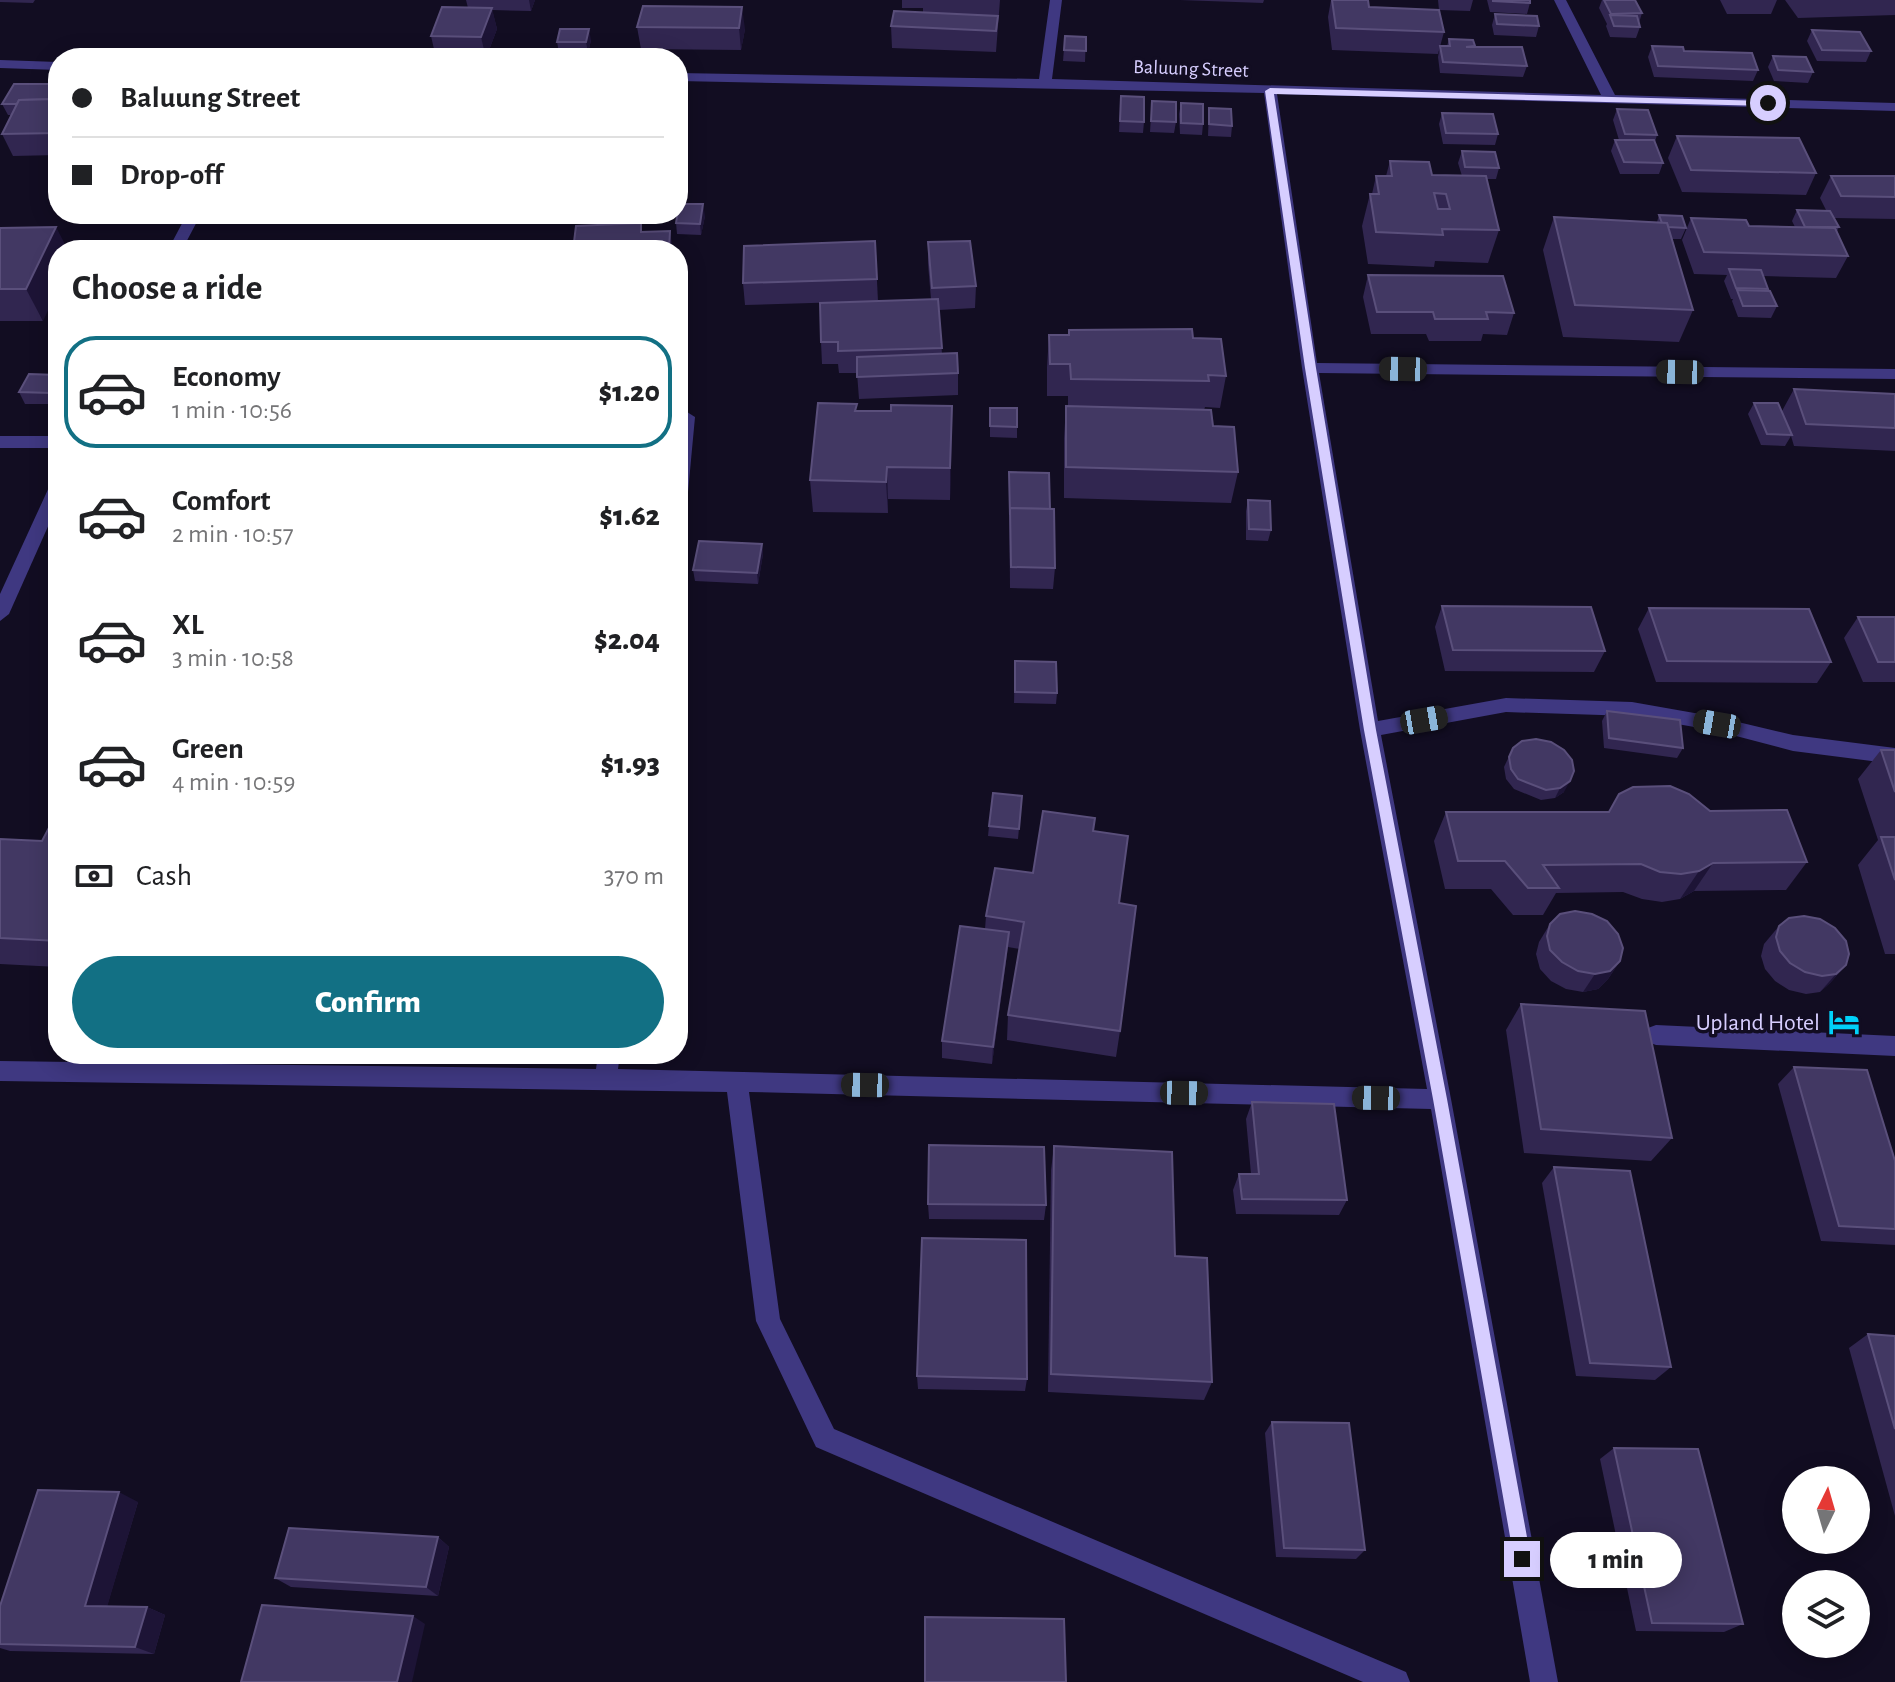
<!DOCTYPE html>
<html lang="en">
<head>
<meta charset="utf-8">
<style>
	body { margin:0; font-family:"Alegreya Sans",sans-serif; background:#f2f2f2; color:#202124; height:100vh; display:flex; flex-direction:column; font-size:30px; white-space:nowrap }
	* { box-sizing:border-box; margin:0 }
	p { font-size:26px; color:#757577 }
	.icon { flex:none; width:44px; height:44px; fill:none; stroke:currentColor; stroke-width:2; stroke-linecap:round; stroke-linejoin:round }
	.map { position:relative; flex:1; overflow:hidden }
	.panel { position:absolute; left:48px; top:240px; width:640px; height:824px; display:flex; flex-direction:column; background:#fff; border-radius:32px; box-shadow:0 4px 20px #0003 }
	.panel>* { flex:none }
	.hud { position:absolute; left:48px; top:48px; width:640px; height:176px; border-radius:32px; box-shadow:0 4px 20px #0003; display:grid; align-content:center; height:176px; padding:0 24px; background:#fff }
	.needle { width:52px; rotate:5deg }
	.tools { position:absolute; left:1782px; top:1466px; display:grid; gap:16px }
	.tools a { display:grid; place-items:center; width:88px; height:88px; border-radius:50%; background:#fff; box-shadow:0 4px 20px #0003; font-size:40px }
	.end { position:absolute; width:36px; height:36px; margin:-18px; border:10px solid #d7ceff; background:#111; box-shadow:0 0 0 4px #111 }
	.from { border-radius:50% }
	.bubble { position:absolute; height:56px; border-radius:28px; background:#fff; box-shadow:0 4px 20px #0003; font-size:26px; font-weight:800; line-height:56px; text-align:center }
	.car { position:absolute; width:24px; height:48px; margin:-24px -12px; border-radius:10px; box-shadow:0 0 6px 2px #0007; background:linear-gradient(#222 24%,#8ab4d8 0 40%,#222 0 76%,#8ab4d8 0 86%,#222 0) }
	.hud b { display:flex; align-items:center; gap:28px; height:76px; font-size:30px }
	.hud b+b { border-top:2px solid #e0e0e0 }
	.hud i { width:20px; height:20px; background:#202124 }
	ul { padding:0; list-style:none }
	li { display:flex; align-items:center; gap:24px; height:112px; margin:0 16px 12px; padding:0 8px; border:4px solid transparent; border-radius:32px }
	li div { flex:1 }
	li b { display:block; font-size:30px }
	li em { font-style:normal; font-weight:800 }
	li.on { border-color:#127084 }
	li>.icon { width:72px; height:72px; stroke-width:1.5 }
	h2 { padding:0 24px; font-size:36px; line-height:96px }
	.pay { display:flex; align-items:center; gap:20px; height:88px; padding:0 24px; font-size:30px }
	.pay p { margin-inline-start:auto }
	.cta { display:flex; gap:16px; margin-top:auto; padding:16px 24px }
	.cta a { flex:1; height:92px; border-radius:48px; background:#127084; color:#fff; font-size:32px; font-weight:800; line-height:92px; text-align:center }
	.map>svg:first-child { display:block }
</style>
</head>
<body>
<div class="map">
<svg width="1895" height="1682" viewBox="0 0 1895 1682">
	<rect width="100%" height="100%" fill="#120d22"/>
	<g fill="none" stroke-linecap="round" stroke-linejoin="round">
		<g fill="#3f3881" fill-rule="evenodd">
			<polygon points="1050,0 1062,0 1052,79 1601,95 1554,0 1566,0 1615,95 1895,103 1895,111 1277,94 1317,363 1895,369 1895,379 1319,373 1378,721 1506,698 1632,702 1717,717 1793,735 1895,748 1895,764 1793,751 1717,731 1632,716 1506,712 1381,735 1451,1099 1558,1682 1530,1682 1431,1109 749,1092 780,1319 834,1429 1406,1672 1410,1682 1363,1682 816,1447 756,1321 727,1092 0,1081 0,1061 596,1069 598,1054 620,1054 618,1069 1427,1089 1360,730 1302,368 1264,93 678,81 678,73 1039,79"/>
			<polygon points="0,60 58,62 58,70 0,68"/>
			<polygon points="187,214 201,214 182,250 168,250"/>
			<polygon points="687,412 695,417 687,503 678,509 678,425 681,413"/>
			<rect x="0" y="436" width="58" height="12"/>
			<polygon points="58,479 58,504 9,614 0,621 0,594 50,485"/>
			<polygon points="1656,1025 1895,1036 1895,1056 1656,1045 1648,1042 1645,1035 1648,1028"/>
		</g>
	</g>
	<g fill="#312650">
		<polygon points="0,0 35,0 33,3 0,2"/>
		<polygon points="466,0 535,0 531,11 492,10 497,29 486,58 436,58 431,36 468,8"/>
		<polygon points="902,0 1000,0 996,52 892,48 891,26 923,13 923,8 902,8"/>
		<polygon points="1180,0 1264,0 1263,3"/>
		<polygon points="1331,0 1368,0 1369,7 1439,10 1438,0 1473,0 1470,11 1439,10 1444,32 1438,54 1332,50 1328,17"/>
		<polygon points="1487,0 1530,0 1530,3 1527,14 1490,12"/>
		<polygon points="1602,0 1635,0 1642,13 1639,23 1640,27 1636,38 1610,37 1606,26 1607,24 1599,8"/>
		<polygon points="1720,0 1777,0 1771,14 1727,14"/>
		<polygon points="1785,0 1895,0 1895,15 1798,18"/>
		<polygon points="1495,14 1539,26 1536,37 1494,35 1492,25"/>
		<polygon points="637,27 745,29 741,50 641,49"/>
		<polygon points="1812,30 1871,51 1866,62 1817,61 1807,41"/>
		<polygon points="1065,36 1086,37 1085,62 1063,61"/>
		<polygon points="1449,39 1475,46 1475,47 1527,66 1523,77 1440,73 1438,57 1440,46 1447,46"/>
		<polygon points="591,40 588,53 559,53 557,42"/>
		<polygon points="1652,46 1684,51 1758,70 1753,81 1654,77 1648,57"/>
		<polygon points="1773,56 1813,72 1808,83 1774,81 1768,67"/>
		<polygon points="58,84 58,155 13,156 2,134 11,115 8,115 2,104"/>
		<polygon points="1121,96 1144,122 1143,133 1119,132"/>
		<polygon points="1152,101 1176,122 1174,133 1150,132"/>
		<polygon points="1181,103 1203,124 1202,135 1180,134 1179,114"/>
		<polygon points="1209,108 1232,126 1231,137 1208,136"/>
		<polygon points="1617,109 1657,135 1655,142 1663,163 1659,174 1620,174 1611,151 1615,140 1619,140 1613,120"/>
		<polygon points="1442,113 1498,134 1495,145 1443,144 1439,124"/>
		<polygon points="1677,136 1816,173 1806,195 1682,192 1668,158"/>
		<polygon points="1462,151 1499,168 1496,179 1486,179 1499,230 1488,263 1435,261 1434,267 1368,264 1362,226 1370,194 1372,194 1376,176 1386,176 1390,161 1432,175 1462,176 1458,163"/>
		<polygon points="1831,176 1895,176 1895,219 1834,218 1839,227 1837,231 1848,256 1836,278 1763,276 1768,289 1767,291 1777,306 1771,318 1738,317 1732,301 1733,299 1731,299 1724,281 1727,275 1694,274 1682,240 1691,218 1749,226 1795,227 1792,221 1797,210 1826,210 1820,198"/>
		<polygon points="146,214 166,214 165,216 147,216"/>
		<polygon points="1659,215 1686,228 1681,239 1672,239 1693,310 1679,342 1563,337 1543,250 1554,217 1657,222"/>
		<polygon points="705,216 701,235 677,234 676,223"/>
		<polygon points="0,228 43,321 0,321"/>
		<polygon points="875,241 878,301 745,305 743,283"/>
		<polygon points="928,242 976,286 975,308 939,310 942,354 958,373 958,395 859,399 857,373 839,373 838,364 822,364 821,342 931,299 928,264"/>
		<polygon points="1368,275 1514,313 1507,335 1483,334 1481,341 1429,341 1426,334 1371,334 1363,297"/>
		<polygon points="1069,330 1193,338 1226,376 1220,408 1205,407 1204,410 1238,472 1231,503 1064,498 1064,438 1066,406 1068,406 1068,396 1047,396 1047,367 1049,335 1068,335"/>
		<polygon points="58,375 57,404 25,404 19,392"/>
		<polygon points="1794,389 1895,394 1895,451 1794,446 1791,436 1785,446 1761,445 1748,414 1754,403 1786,423 1782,411"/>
		<polygon points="952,406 950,500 888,499 888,513 813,512 810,480 857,411 891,411"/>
		<polygon points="990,408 1017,427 1017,438 990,437"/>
		<polygon points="1009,483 1050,509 1055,568 1053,589 1010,588"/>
		<polygon points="1248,500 1271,530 1268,541 1246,540 1246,511"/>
		<polygon points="762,544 763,554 758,584 695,581 693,570"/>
		<polygon points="1442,606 1605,651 1594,672 1445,671 1435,627"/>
		<polygon points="1649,608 1831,662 1817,683 1656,682 1638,629"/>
		<polygon points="1858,617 1895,617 1895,682 1863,682 1844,638"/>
		<polygon points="1015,661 1057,693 1056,704 1014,703"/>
		<polygon points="1607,711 1683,748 1677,758 1604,748 1602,721"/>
		<polygon points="1513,748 1564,792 1555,798 1541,800 1514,789 1506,779 1504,767"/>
		<polygon points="1881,750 1895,750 1895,954 1885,954 1858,865 1878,840 1858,779"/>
		<polygon points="1022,796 1018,839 988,836 989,826"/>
		<polygon points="1710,811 1807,862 1786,890 1694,891 1680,899 1662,902 1642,899 1623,892 1556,893 1543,915 1513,915 1491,889 1445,889 1434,841 1446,812"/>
		<polygon points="58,822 58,967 0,964 0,839 42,841"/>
		<polygon points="1094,831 1119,903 1120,1031 1116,1057 1007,1040 1008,1015 1020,949 1008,947 992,1064 942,1058 942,1041 985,929 986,916 1033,873"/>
		<polygon points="1550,924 1620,961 1608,979 1598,989 1583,992 1566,989 1551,981 1540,969 1536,954 1539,942"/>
		<polygon points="1779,926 1846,965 1830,983 1820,992 1806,994 1789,990 1775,981 1765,969 1761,956 1764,944"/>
		<polygon points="1521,1004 1672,1138 1651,1161 1524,1153 1506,1030"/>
		<polygon points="1794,1067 1895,1161 1895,1245 1821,1241 1778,1084"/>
		<polygon points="1252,1102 1347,1200 1339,1215 1236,1214 1233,1190 1239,1174 1251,1174 1246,1119"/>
		<polygon points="1054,1146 1212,1382 1204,1400 1048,1392 1051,1170"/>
		<polygon points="1554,1167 1671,1367 1655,1380 1576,1376 1542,1183"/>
		<polygon points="928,1204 1046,1205 1044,1220 929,1219"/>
		<polygon points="1868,1334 1895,1336 1895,1516 1849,1348"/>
		<polygon points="917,1376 1027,1379 1025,1391 918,1389"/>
		<polygon points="1272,1422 1365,1550 1356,1559 1276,1557 1265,1433"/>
		<polygon points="1614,1448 1743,1624 1724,1632 1636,1631 1600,1459"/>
		<polygon points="138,1502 107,1606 147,1607 165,1615 154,1654 10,1651 0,1648 0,1606"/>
		<polygon points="438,1537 449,1547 438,1596 291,1587 275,1578"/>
	</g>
	<g fill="#1d1436">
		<polygon points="529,0 535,0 531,11"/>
		<polygon points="742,7 745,29 741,50 739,28"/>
		<polygon points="492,8 497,29 486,58 481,37"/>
		<polygon points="589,29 591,40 588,53 586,42"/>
		<polygon points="703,204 705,216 701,235 700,224"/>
		<polygon points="56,227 68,250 58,250 58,290 43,321 26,289"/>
		<polygon points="670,231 673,250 669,250"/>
		<polygon points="58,381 58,403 57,404 51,393"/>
		<polygon points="952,406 952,437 950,500 950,468"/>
		<polygon points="887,467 888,499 888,513 886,482"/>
		<polygon points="762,544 763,554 758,584 757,573"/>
		<polygon points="1570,781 1564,792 1555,798 1560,788"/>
		<polygon points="1713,863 1694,891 1680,899 1699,871"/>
		<polygon points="1009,932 1007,950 992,1064 993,1047"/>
		<polygon points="1620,961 1608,979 1598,989 1583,992 1595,974"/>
		<polygon points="1846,965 1830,983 1820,992 1836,974"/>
		<polygon points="119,1492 138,1502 105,1614 85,1606"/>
		<polygon points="438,1537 449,1547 438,1596 426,1587"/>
		<polygon points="147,1607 165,1615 154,1654 135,1647"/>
		<polygon points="413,1616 425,1624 412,1682 397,1682"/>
	</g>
	<g fill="#423863" stroke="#5a4f7b" stroke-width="2" fill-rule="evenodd">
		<polygon points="1332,0 1368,0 1369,7 1439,10 1444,32 1336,28"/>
		<polygon points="1493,0 1530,0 1530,3 1493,1"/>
		<polygon points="1604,0 1635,0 1642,13 1611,14"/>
		<polygon points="643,6 742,7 739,28 637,27"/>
		<polygon points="442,7 492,8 481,37 431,36"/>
		<polygon points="894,11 998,16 996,31 891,26"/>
		<polygon points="1495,14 1537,16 1539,26 1497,24"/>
		<polygon points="1610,15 1637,16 1640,27 1614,26"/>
		<polygon points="560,29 589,29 586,42 557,42"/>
		<polygon points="1812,30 1860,32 1871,51 1822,50"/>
		<polygon points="1065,36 1086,37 1086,51 1064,50"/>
		<polygon points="1449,39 1473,40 1475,46 1466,47 1522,47 1527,66 1443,62 1440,46 1450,46"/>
		<polygon points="1652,46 1683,47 1684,51 1752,53 1758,70 1658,66"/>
		<polygon points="1773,56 1806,57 1813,72 1778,70"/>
		<polygon points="14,84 58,84 58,99 19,100 17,104 2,104"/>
		<polygon points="1121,96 1144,97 1144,122 1120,121"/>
		<polygon points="58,99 58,133 2,134 19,100"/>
		<polygon points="1152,101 1176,102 1176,122 1151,121"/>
		<polygon points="1181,103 1203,104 1203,124 1181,123"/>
		<polygon points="1209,108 1231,109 1232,126 1209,124"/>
		<polygon points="1617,109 1648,110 1657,135 1625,134"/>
		<polygon points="1442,113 1493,114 1498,134 1446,133"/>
		<polygon points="1677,136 1799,138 1816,173 1691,170"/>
		<polygon points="1615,140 1654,140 1663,163 1624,162"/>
		<polygon points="1462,151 1495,152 1499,168 1465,167"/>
		<path d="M1390,161L1429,162L1432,175L1486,176L1499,230L1442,229L1443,235L1376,232L1370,194H1379L1376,176H1392ZM1434,193L1446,194L1450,209H1438Z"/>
		<polygon points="1831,176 1895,176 1895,197 1841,196"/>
		<polygon points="679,204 703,204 700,224 676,223"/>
		<polygon points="1797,210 1830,211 1839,227 1805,227"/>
		<polygon points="1659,215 1682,216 1686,228 1668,227 1667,223 1662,223"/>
		<polygon points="1554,217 1667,223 1693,310 1575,305"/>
		<polygon points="1691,218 1746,220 1749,226 1835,228 1848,256 1704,252"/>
		<polygon points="641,223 641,232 670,231 669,250 573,250 576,226"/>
		<polygon points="56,227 26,289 0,289 0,228"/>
		<polygon points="875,241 877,279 743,283 744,246"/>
		<polygon points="970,241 976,286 932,288 928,242"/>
		<polygon points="533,246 533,250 476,250"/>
		<polygon points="1729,269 1761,270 1768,289 1736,288"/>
		<polygon points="1368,275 1503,276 1514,313 1486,312 1488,319 1435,319 1433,312 1377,312"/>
		<polygon points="1737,290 1770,291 1777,306 1743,306"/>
		<polygon points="938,299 942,348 838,351 838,342 821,342 820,303"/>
		<polygon points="1192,329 1193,338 1221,339 1226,376 1208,375 1209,381 1071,379 1070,364 1050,364 1049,335 1069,335 1069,330"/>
		<polygon points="957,353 958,373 857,377 857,357"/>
		<polygon points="29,374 58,375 58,381 51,393 19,392"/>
		<polygon points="1794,389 1895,394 1895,428 1806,424"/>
		<polygon points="818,403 857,404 855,411 891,411 891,405 952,406 950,468 887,467 886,482 810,480"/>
		<polygon points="1754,403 1778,403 1792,435 1767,434"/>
		<polygon points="1066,406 1211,410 1213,426 1234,427 1238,472 1066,467"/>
		<polygon points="990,408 1017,408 1017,427 990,426"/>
		<polygon points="1009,472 1049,473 1050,509 1010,508 1010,515"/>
		<polygon points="1248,500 1270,501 1271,530 1249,529"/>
		<polygon points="1010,508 1054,509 1055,568 1011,567"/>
		<polygon points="699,541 762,544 757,573 693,570"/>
		<polygon points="1442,606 1591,607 1605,651 1453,650"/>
		<polygon points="1649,608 1809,609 1831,662 1667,661"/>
		<polygon points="1858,617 1895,617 1895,662 1878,662"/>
		<polygon points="1015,661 1056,662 1057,693 1015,692"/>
		<polygon points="1607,711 1680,720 1683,748 1609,738"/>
		<polygon points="1536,739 1551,742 1564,750 1572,760 1574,771 1570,781 1560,788 1546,790 1518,779 1511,769 1509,757 1513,748 1522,741"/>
		<polygon points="1881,750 1895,750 1895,792"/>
		<polygon points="1670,786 1689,794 1710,811 1787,810 1807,862 1713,863 1699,871 1681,874 1660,872 1641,864 1543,865 1559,888 1528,888 1505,861 1458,861 1446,812 1609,812 1619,794 1633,787"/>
		<polygon points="993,793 1022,796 1019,829 989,826"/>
		<polygon points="1043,811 1095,818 1093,831 1128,836 1119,903 1136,906 1120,1031 1008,1015 1024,922 986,916 995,868 1033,873"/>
		<polygon points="52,822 58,822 58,941 0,938 0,839 42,841"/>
		<polygon points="1881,837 1895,837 1895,880"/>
		<polygon points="1575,911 1592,914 1607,921 1618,934 1623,948 1620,961 1610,971 1595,974 1578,971 1562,962 1550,950 1547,936 1550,924 1560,914"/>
		<polygon points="1804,916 1820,919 1835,928 1846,941 1849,954 1846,965 1836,974 1822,976 1805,972 1790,963 1780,951 1776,937 1779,926 1789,918"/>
		<polygon points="960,926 1009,932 993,1047 942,1041"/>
		<polygon points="1521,1004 1645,1011 1672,1138 1541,1129"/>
		<polygon points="1794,1067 1867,1070 1895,1161 1895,1229 1839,1226"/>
		<polygon points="1252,1102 1334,1104 1347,1200 1242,1199 1239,1174 1259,1174"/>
		<polygon points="929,1145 1044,1147 1046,1205 928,1204"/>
		<polygon points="1054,1146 1172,1152 1175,1256 1207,1258 1212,1382 1051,1374"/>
		<polygon points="1554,1167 1630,1171 1671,1367 1590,1363"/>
		<polygon points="922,1238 1026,1240 1027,1379 917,1376"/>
		<polygon points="1868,1334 1895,1336 1895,1429"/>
		<polygon points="1272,1422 1349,1423 1365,1550 1284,1548"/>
		<polygon points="1614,1448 1698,1449 1743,1624 1652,1623"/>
		<polygon points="38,1490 119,1492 85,1606 147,1607 135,1647 0,1644 0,1606"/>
		<polygon points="289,1528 438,1537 426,1587 275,1578"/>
		<polygon points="262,1605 413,1616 397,1682 241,1682"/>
		<polygon points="925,1617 1064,1619 1066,1682 925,1682"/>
	</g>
	<polygon fill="#d7ceff" points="1270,88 1768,101 1773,103 1768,106 1274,94 1316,368 1376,730 1447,1099 1531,1559 1528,1565 1522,1568 1516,1565 1514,1559 1433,1099 1364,730 1305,368 1265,91"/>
	<defs>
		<symbol id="hotel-bare" viewBox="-9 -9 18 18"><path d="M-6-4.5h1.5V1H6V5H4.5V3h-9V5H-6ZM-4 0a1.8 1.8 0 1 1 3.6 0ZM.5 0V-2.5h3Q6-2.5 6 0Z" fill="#00d1f9" stroke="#120d22" stroke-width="2.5" paint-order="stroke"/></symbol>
	</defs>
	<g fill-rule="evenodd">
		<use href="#hotel-bare" x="1822" y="1000" width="44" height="44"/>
	</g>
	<g text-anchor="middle" stroke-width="7" stroke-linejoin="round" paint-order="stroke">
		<g font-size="20" fill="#d7ceff" stroke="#120d22">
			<text transform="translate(1191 68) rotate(2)" y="7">Baluung Street</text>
		</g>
		<g font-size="24" fill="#d7ceff" stroke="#120d22" text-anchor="end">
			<text x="1820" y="1030">Upland Hotel</text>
		</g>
	</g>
</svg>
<div class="tools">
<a><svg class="needle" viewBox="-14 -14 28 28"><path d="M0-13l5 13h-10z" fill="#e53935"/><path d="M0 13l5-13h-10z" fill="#757577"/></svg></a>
<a><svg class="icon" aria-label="layers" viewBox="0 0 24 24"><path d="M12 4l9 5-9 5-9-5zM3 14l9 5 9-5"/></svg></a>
</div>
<i class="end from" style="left:1768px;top:103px"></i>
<i class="end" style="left:1522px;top:1559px"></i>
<div class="bubble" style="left:1550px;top:1532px;width:132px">1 min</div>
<i class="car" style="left:1403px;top:369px;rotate:271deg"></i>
<i class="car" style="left:1680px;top:372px;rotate:271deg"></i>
<i class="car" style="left:1424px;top:720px;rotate:80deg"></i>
<i class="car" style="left:1717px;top:724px;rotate:280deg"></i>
<i class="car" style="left:865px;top:1085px;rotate:271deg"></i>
<i class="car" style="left:1184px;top:1093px;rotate:91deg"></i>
<i class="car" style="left:1376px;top:1098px;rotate:271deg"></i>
<div class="hud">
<b><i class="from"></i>Baluung Street</b>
<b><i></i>Drop-off</b>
</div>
<section class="panel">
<h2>Choose a ride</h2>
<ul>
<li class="on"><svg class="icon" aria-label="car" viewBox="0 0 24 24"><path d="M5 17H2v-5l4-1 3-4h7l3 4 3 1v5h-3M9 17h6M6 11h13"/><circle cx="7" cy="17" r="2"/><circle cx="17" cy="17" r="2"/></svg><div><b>Economy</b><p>1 min · 10:56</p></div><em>$1.20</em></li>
<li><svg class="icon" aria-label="car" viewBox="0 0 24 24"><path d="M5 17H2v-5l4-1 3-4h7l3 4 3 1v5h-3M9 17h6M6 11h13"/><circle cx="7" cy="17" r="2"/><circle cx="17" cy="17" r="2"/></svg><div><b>Comfort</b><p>2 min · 10:57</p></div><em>$1.62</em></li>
<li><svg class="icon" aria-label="car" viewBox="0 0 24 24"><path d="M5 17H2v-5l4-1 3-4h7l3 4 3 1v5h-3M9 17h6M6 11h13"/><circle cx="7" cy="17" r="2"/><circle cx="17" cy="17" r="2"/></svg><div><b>XL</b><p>3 min · 10:58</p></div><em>$2.04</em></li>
<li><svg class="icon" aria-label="car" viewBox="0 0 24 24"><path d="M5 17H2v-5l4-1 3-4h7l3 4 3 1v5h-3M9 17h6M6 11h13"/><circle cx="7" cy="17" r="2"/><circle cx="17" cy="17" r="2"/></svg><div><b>Green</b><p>4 min · 10:59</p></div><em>$1.93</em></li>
</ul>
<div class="pay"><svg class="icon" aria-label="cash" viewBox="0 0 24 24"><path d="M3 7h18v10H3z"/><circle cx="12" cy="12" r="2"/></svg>Cash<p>370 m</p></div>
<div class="cta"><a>Confirm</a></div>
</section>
</div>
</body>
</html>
